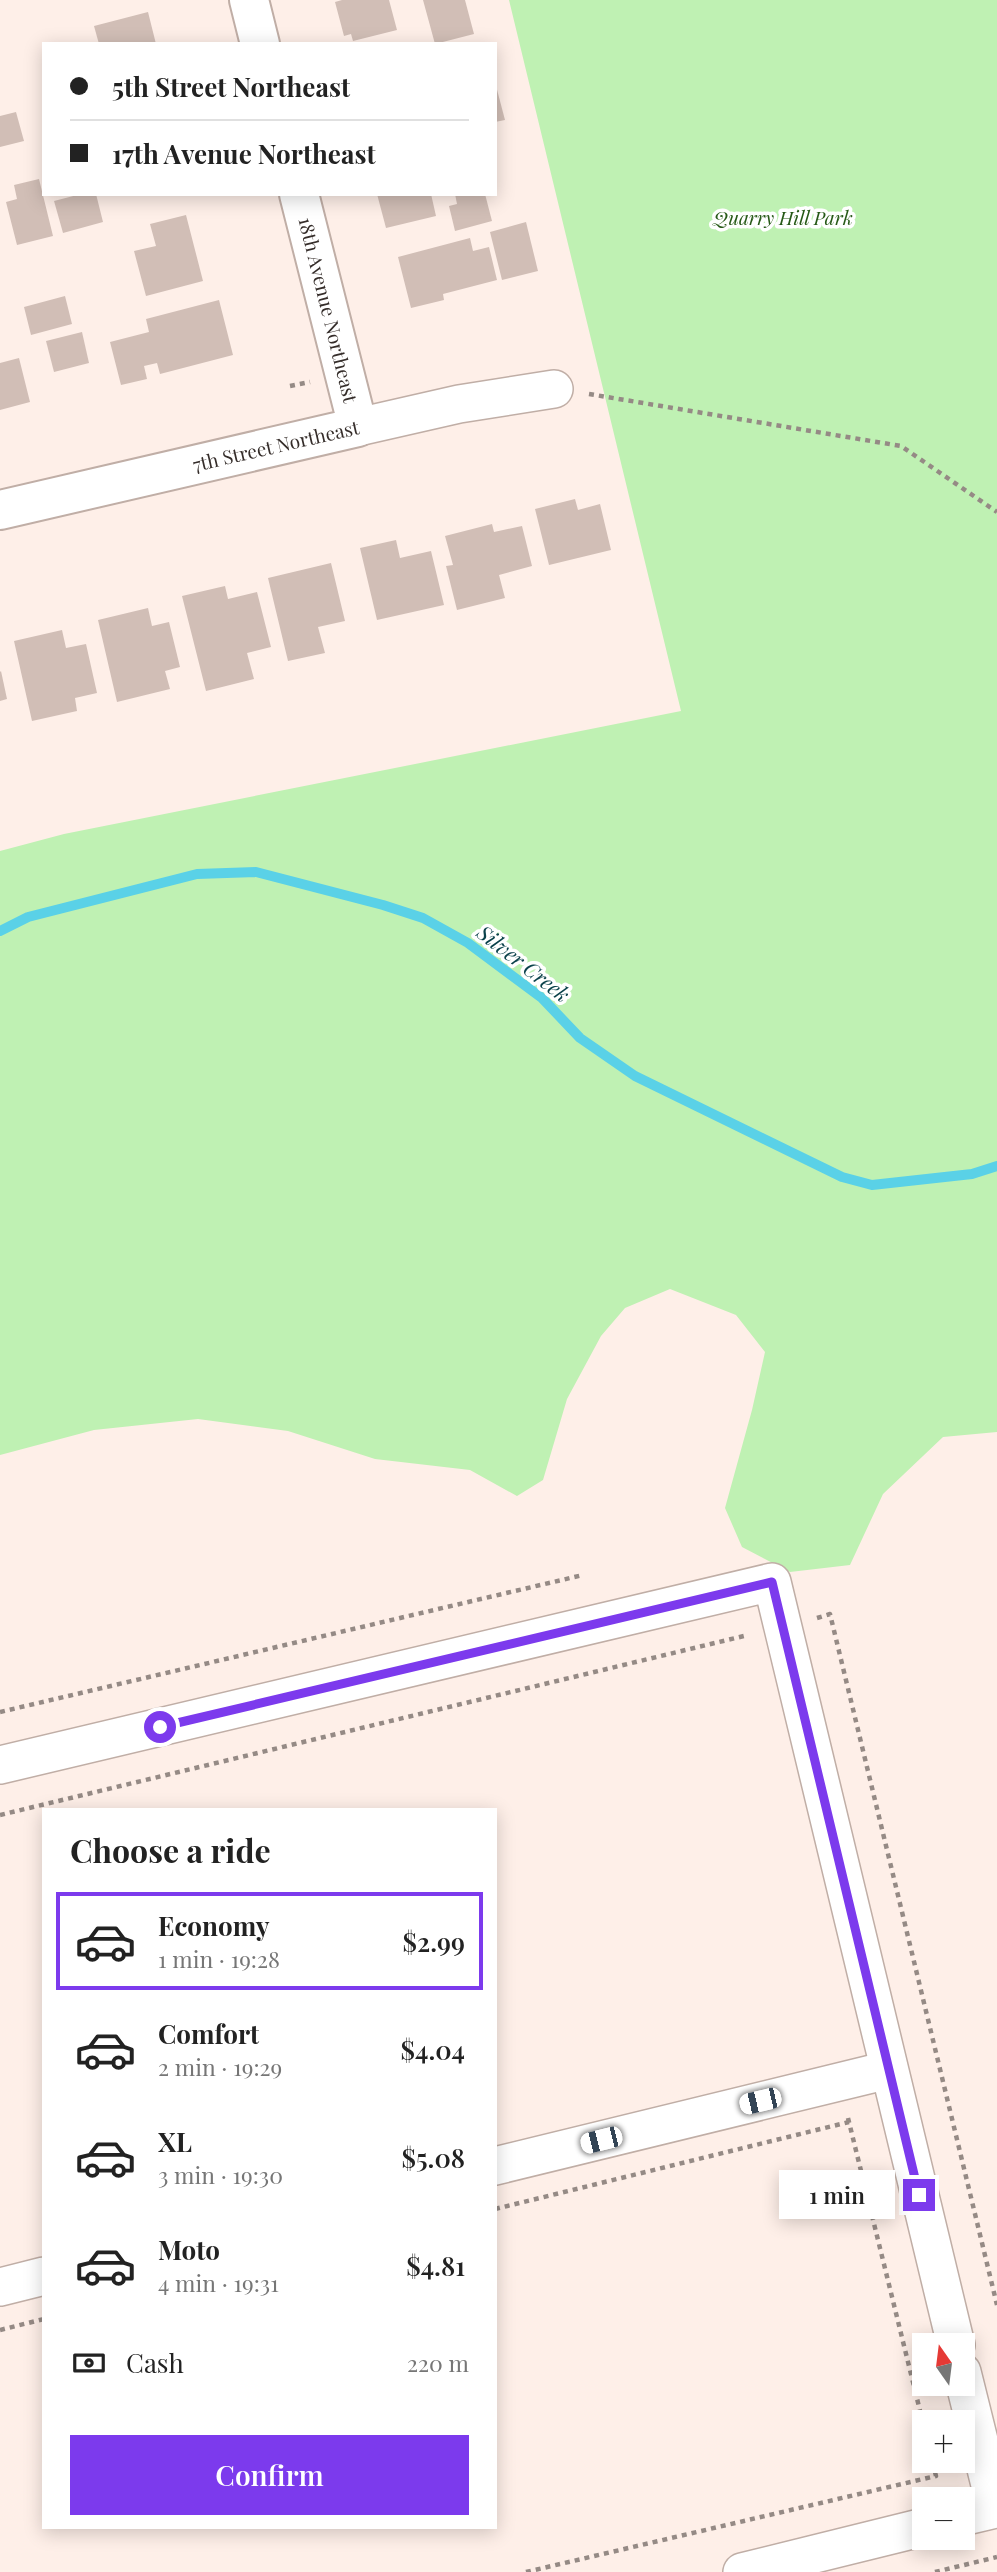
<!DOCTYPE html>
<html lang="en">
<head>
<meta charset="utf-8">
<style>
	body { margin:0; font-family:"Playfair Display",serif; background:#f6f6f6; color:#222; height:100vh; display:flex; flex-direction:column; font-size:26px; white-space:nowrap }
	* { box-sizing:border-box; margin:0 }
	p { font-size:23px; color:#767676 }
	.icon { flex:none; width:38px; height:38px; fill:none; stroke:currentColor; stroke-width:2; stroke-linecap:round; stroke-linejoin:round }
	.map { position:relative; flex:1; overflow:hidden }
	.details { position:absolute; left:42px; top:1808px; width:455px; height:721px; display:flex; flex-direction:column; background:#fff; border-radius:0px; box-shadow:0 4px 18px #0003 }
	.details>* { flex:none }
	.hud { position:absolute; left:42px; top:42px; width:455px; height:154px; border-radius:0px; box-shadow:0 4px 18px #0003; display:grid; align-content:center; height:154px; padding:0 28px; background:#fff }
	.needle { width:46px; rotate:346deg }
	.fabs { position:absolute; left:912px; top:2333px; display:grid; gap:14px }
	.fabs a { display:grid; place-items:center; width:63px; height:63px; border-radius:0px; background:#fff; box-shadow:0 4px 18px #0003; font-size:35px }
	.end { position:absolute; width:32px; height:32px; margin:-16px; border:9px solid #7c3aed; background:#fff; box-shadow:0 0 0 4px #fff }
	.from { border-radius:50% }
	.bubble { position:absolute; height:49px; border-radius:0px; background:#fff; box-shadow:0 4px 18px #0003; font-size:23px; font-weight:600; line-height:49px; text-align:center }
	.car { position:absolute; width:21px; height:42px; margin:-21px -10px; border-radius:9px; box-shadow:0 0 5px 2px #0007; background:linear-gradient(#fff 24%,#345 0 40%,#fff 0 76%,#345 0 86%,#fff 0) }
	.hud b { display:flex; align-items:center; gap:24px; height:66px; font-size:26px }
	.hud b+b { border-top:2px solid #e0e0e0 }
	.hud i { width:18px; height:18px; background:#222 }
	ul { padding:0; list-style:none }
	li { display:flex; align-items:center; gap:21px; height:98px; margin:0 14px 10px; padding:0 14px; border:4px solid transparent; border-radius:0px }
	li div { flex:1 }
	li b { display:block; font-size:26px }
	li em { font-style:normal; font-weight:600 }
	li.active { border-color:#7c3aed }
	li>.icon { width:63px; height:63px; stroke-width:1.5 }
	h2 { padding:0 28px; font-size:32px; line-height:84px }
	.pay { display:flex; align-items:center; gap:18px; height:77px; padding:0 28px; font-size:26px }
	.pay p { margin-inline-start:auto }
	.action { display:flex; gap:14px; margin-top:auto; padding:14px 28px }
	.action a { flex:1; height:80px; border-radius:0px; background:#7c3aed; color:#fff; font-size:28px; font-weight:600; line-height:80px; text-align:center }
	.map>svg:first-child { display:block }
</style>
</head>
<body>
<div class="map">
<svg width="997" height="2572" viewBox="0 0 997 2572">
	<rect width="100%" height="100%" fill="#feefe8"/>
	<polygon fill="#bff1b3" points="509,0 997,0 997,1432 943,1437 883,1494 850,1565 790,1572 742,1547 725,1508 752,1410 765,1352 736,1315 670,1289 625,1308 601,1336 567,1399 543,1480 517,1496 470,1470 375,1459 288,1431 198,1419 94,1430 0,1455 0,851 64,834 681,711"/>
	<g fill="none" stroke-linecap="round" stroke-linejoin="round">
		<polyline stroke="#5ad1e7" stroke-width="10" points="0,931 28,917 197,874 256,872 383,905 423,918 468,943 542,998 580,1038 635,1076 842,1177 872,1185 972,1174 997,1166"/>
	</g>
	<g fill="#d1beb6">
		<polygon points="342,0 389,0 397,30 353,41 351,34 344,36 335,2"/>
		<polygon points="423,0 465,0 474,34 435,44"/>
		<polygon points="148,12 156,44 99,44 94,26"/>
		<polygon points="495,82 505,120 495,122"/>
		<polygon points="16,112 24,141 0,147 0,116"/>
		<polygon points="39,179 53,236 17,245 6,202 17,199 14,185"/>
		<polygon points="81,194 96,194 103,222 63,233 54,201"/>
		<polygon points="377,194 431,194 436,216 386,228"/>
		<polygon points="455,194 485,194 492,221 455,231 449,206 457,204"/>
		<polygon points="186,215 203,281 146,296 134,251 156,246 150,224"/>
		<polygon points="526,222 538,271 502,280 490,232"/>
		<polygon points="470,238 473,251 489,247 497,280 443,294 444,300 411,308 398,257"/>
		<polygon points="65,296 72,324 31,335 24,307"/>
		<polygon points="219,300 233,355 160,374 157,363 144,366 147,379 121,385 110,342 149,332 146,319"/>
		<polygon points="82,332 89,363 54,372 46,341"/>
		<polygon points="19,358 30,402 0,410 0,363"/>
		<polygon points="575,499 578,510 600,504 611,550 549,565 535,509"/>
		<polygon points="492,524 494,532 522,526 532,566 499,575 505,598 457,610 446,566 453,565 445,536"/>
		<polygon points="396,540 400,558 431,551 444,605 377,620 360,548"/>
		<polygon points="331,563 345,621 318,627 325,653 288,661 268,578"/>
		<polygon points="225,586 228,599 257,592 271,647 247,653 254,679 206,691 182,596"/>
		<polygon points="148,608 152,626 169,622 180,667 165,671 170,689 117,702 98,620"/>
		<polygon points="62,630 66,648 86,644 97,693 75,698 77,711 32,721 14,641"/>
		<polygon points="1,671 7,699 0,701 0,672"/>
	</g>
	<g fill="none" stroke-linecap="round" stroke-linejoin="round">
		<defs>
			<g id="minor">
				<polyline points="358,427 459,404 554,389"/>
				<polyline points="0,1765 772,1582 956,2345"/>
				<polyline points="495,2166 888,2070"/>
				<polyline points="0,2287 44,2276"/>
				<polyline points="962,2372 996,2509 962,2517"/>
				<polyline points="742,2572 924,2527"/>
			</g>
			<g id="tertiary">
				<polyline points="249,0 260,44"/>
				<polyline points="0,510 358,427 299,194"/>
			</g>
		</defs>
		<use href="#minor" stroke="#c0aea6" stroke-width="40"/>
		<use href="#tertiary" stroke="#c0aea6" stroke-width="42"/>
		<g stroke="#958a85" stroke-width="4.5" stroke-dasharray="5 5" stroke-linecap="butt">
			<polyline points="290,386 310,382"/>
			<polyline points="589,394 901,446 997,512"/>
			<polyline points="817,1618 830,1614 997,2305"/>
			<polyline points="0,1712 583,1575"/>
			<polyline points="0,1815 748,1635"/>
			<polyline points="848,2118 924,2427"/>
			<polyline points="495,2209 849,2122"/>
			<polyline points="0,2330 44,2319"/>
			<polyline points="526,2572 936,2476 932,2460"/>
			<polyline points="935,2572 997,2557"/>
		</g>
		<use href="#minor" stroke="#fff" stroke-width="37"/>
		<use href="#tertiary" stroke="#fff" stroke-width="38"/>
	</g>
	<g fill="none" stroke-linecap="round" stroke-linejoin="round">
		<polyline stroke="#7c3aed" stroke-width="9" points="160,1727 772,1582 919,2195"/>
	</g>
	<g text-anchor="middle" stroke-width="7" stroke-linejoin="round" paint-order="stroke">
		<g font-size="19" font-style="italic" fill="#265917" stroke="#fff">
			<text x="783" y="225">Quarry Hill Park</text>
		</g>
		<g font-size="19" fill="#352d2a" stroke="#fff">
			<text transform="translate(328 310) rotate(76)" y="7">18th Avenue Northeast</text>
			<text transform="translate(276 446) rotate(-13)" y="7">7th Street Northeast</text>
		</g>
		<g font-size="21" font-style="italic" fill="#0b424b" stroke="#fff">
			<text transform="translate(523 964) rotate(38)" y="7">Silver Creek</text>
		</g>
	</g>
</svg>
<div class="fabs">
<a><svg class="needle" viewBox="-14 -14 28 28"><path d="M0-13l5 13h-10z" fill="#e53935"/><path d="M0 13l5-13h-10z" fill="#767676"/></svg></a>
<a>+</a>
<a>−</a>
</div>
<i class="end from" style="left:160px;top:1727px"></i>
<i class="end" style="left:919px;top:2195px"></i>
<div class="bubble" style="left:779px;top:2170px;width:116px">1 min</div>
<i class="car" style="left:760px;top:2101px;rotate:257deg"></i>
<i class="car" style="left:601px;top:2140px;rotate:256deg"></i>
<div class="hud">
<b><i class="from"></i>5th Street Northeast</b>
<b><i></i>17th Avenue Northeast</b>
</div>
<section class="details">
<h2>Choose a ride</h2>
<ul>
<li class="active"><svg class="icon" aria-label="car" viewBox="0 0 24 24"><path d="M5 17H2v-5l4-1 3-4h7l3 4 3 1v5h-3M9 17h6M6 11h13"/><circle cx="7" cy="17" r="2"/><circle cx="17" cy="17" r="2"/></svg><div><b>Economy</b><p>1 min · 19:28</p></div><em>$2.99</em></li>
<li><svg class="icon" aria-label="car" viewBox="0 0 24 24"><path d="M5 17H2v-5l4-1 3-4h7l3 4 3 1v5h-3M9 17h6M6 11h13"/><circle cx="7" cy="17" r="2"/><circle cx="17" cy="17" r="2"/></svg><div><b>Comfort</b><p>2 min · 19:29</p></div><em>$4.04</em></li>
<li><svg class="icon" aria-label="car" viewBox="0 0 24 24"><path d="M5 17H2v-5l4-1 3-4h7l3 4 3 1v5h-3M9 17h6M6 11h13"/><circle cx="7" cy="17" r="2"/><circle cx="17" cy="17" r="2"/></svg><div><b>XL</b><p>3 min · 19:30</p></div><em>$5.08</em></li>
<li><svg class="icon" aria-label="car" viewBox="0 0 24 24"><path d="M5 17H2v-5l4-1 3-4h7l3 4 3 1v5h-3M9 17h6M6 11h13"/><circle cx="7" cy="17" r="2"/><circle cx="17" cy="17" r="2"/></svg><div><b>Moto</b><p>4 min · 19:31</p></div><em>$4.81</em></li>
</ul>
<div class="pay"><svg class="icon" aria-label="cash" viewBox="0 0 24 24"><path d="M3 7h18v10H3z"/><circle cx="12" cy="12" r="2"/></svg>Cash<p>220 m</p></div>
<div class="action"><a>Confirm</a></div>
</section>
</div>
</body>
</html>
